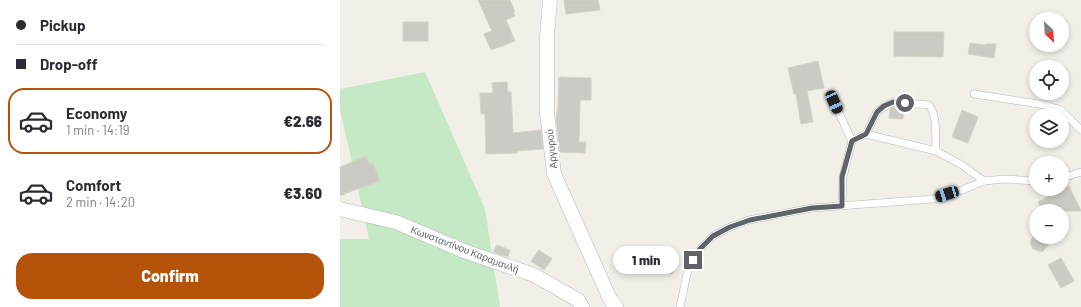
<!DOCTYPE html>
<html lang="en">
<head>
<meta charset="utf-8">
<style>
	body { margin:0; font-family:Barlow,sans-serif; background:#f2f2f3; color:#2b2b33; height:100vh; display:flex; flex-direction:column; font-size:15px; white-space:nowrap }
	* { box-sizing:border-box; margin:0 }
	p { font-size:13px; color:#7c7c81 }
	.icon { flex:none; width:22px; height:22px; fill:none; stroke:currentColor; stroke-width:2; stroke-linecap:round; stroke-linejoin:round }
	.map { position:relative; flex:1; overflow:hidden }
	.sheet { display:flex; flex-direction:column; background:#fff; width:340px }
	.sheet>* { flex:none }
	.top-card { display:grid; align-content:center; height:88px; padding:0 16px; background:#fff }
	.needle { width:26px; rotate:155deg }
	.controls { position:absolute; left:689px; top:12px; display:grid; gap:8px }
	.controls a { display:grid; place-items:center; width:40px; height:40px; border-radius:50%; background:#fff; box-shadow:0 2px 6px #0003; font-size:20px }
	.end { position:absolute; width:18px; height:18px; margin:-9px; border:5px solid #5f6368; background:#fff; box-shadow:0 0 0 2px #fff }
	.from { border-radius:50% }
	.bubble { position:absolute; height:28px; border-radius:14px; background:#fff; box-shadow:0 2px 6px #0003; font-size:13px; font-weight:800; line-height:28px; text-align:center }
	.car { position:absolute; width:12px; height:24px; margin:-12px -6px; border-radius:5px; box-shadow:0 0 3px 1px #0007; background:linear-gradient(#222 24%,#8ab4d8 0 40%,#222 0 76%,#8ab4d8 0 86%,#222 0) }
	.top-card b { display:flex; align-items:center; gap:14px; height:38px; font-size:15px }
	.top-card b+b { border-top:1px solid #e1e1e2 }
	.top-card i { width:10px; height:10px; background:#2b2b33 }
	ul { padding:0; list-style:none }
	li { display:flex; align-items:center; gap:12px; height:66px; margin:0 8px 6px; padding:0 8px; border:2px solid transparent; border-radius:16px }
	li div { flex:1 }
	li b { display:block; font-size:15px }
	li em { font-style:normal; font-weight:800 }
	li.active { border-color:#b45309 }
	li>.icon { width:36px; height:36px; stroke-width:1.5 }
	.primary-button { display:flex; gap:8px; margin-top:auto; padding:8px 16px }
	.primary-button a { flex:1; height:46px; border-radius:16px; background:#b45309; color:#fff; font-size:16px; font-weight:800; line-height:46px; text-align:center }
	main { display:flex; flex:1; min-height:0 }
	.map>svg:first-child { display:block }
</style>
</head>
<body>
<main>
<section class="sheet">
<div class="top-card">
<b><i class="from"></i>Pickup</b>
<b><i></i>Drop-off</b>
</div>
<ul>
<li class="active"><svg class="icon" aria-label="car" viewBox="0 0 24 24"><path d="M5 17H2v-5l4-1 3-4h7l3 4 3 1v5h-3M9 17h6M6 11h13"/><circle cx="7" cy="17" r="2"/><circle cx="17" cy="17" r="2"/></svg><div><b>Economy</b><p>1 min · 14:19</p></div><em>€2.66</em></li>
<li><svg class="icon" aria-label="car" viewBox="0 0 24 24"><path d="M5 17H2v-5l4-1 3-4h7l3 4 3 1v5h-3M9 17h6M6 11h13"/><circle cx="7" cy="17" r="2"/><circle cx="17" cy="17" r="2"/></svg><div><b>Comfort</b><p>2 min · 14:20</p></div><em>€3.60</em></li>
</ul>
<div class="primary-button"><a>Confirm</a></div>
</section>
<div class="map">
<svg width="741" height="307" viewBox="0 0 741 307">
	<rect width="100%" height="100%" fill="#f1efe8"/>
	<polygon fill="#c5e8c5" points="85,72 145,209 160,307 0,307 0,239 29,239 0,109 0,89"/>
	<g fill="#cccac5" stroke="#d6d1c6">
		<polygon points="138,0 170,0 175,12 173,12 175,16 166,20 175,41 151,50 144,34 152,31"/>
		<polygon points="224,0 258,0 260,10 226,14"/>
		<rect x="63" y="22" width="25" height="19"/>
		<polygon points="554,32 604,32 603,57 554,56"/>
		<polygon points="630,43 645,45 646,44 656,44 654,58 628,54"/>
		<polygon points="478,61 484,88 467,91 473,122 461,124 456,94 454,94 448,68"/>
		<polygon points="219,77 251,78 251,100 240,100 239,142 246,142 245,153 220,152 216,117 218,108"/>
		<polygon points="167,82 168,92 171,92 173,133 201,130 203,149 177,151 177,153 146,154 145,114 141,114 140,93 153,93 152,83"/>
		<polygon points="554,107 564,108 563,119 549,118 550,109"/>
		<polygon points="622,110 638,117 628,143 612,137"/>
		<polygon points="26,156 30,165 33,163 40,181 24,187 24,186 0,196 0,167"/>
		<polygon points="729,186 741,211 702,211 698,202"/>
		<polygon points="693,237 715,237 702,252 693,249 690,242"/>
		<polygon points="157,245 170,250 168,257 153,252"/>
		<polygon points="199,250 212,259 204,270 191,261"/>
		<polygon points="321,257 336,261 332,274 317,270"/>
		<polygon points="721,258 734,281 721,288 708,265"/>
	</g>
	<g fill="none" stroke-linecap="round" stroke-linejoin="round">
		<defs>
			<g id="lane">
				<polyline points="634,94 705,105 721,110 741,130"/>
				<polyline points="494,102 512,141"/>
				<path d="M526,134L537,112L544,107L553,102L589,105C598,117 595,136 596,151"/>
				<polyline points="722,178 741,172"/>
				<polyline points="502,206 503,177 512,141 526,134 596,151 622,165 644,181"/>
				<polyline points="340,307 348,269 358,251 373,236 390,227 409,220 472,208 593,199 622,190 644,181 665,179 696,181"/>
			</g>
			<g id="street">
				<polyline points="210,0 207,36 207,112 214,174 270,299 276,307"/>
				<polyline points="0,209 56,222 124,251 194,275 238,300 242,307"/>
			</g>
		</defs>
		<use href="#lane" stroke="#b5b8bc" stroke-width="8"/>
		<use href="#street" stroke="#b5b8bc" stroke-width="15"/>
		<use href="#lane" stroke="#fff" stroke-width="7"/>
		<use href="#street" stroke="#fff" stroke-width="14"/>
	</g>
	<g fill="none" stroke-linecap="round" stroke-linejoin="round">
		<polyline stroke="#5f6368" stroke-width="5" points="353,260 358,251 373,236 390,227 410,220 472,208 502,206 502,177 512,141 526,134 537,112 544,106 553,102 565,103"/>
	</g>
	<g text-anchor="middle" stroke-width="4" stroke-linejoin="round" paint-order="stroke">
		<g font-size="10" fill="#5f6368" stroke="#fff">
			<text transform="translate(211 149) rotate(-96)" y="4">Αργυρού</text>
			<text transform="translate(125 249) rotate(21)" y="4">Κωνσταντίνου Καραμανλή</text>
		</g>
	</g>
</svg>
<div class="controls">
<a><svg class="needle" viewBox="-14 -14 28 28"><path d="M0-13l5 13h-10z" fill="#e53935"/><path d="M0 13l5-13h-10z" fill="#7c7c81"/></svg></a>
<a><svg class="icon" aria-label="locate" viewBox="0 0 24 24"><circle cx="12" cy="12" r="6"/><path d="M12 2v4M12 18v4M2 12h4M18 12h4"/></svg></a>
<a><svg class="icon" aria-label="layers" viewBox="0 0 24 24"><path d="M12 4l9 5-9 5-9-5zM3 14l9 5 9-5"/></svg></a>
<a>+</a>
<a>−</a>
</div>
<i class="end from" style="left:565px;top:103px"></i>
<i class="end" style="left:353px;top:260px"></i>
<div class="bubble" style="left:273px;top:246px;width:66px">1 min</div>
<i class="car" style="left:494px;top:102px;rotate:156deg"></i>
<i class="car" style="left:607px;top:194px;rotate:253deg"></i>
</div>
</main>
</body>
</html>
